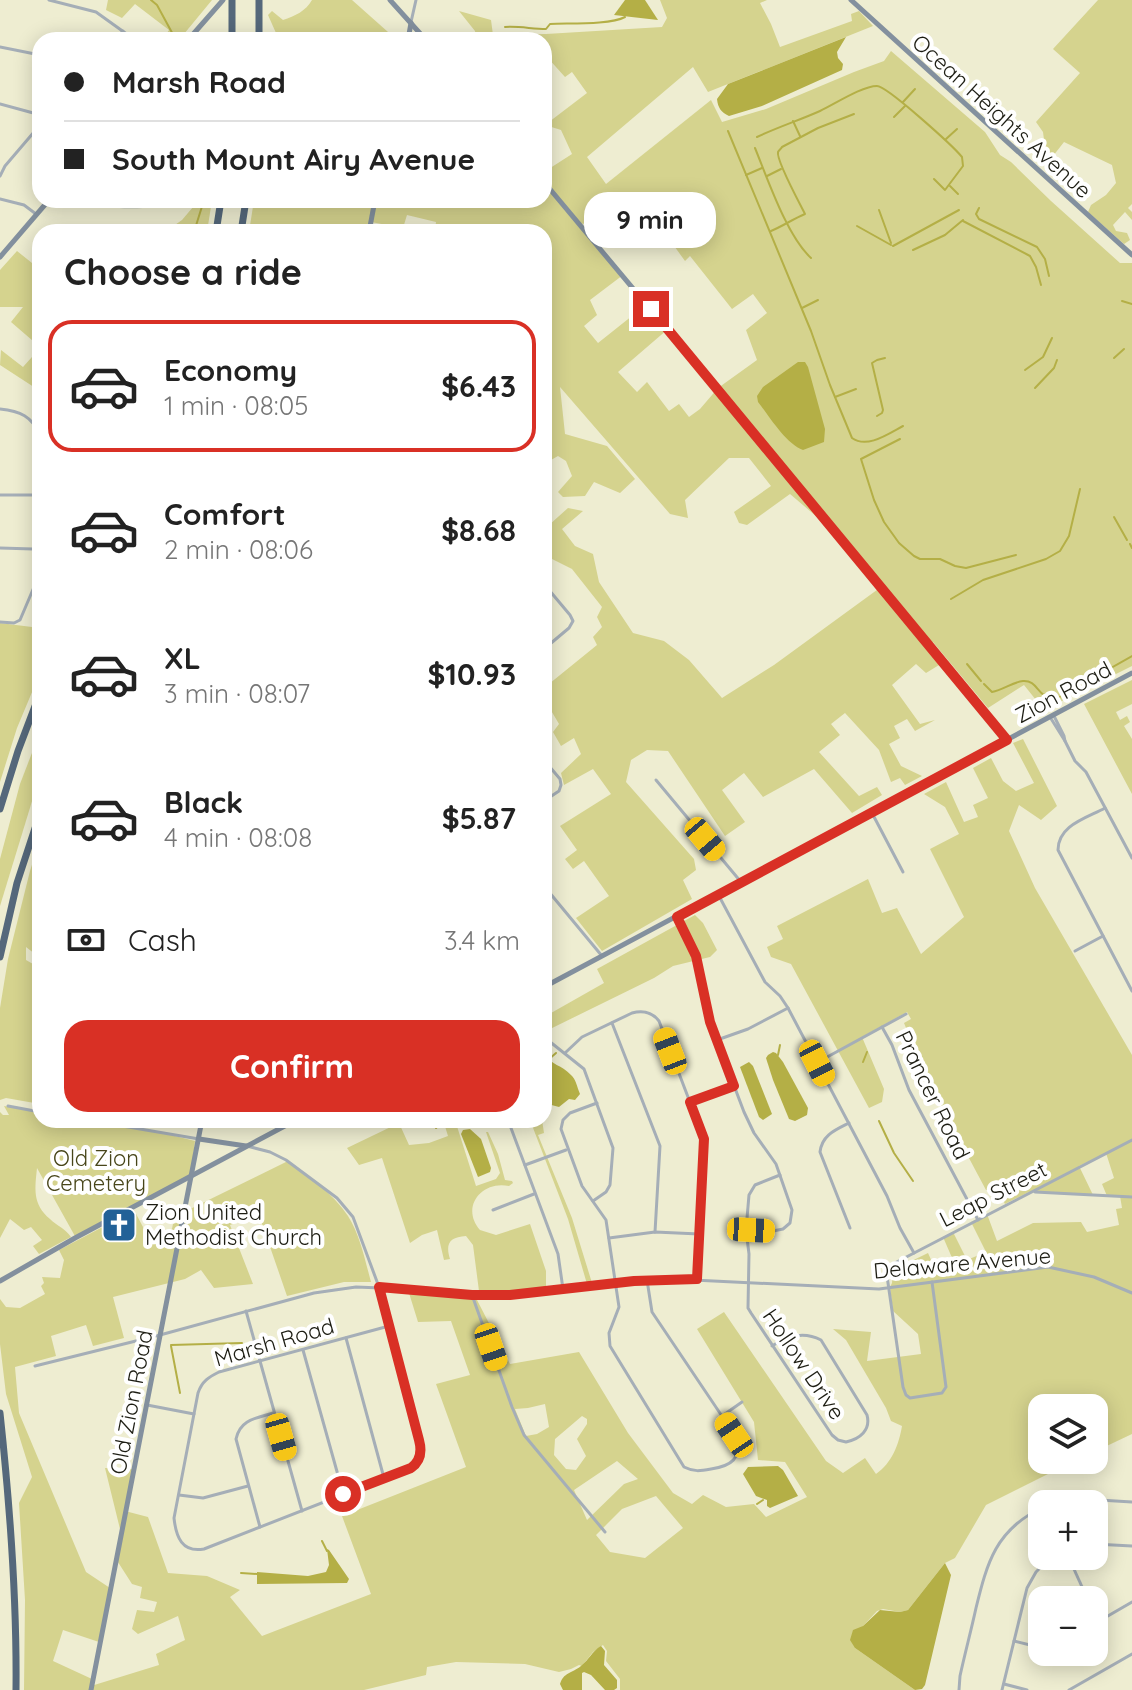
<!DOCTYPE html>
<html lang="en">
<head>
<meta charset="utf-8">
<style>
	body { margin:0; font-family:Quicksand,sans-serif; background:#f2f2f2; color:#222; height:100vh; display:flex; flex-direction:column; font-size:30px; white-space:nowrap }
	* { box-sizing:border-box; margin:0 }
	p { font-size:26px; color:#767676 }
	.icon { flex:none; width:44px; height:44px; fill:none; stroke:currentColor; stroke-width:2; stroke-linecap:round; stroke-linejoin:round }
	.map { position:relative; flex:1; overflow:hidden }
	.drawer { position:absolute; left:32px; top:224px; width:520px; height:904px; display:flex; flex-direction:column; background:#fff; border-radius:24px; box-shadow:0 4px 20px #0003 }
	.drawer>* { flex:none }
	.hud { position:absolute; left:32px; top:32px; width:520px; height:176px; border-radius:24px; box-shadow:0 4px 20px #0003; display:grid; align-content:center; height:176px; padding:0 32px; background:#fff }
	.buttons { position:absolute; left:1028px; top:1394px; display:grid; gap:16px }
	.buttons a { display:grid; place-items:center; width:80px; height:80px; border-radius:16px; background:#fff; box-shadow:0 4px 20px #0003; font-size:40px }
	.end { position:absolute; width:36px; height:36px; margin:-18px; border:10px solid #d93025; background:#fff; box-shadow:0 0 0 4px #fff }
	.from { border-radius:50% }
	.bubble { position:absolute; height:56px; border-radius:24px; background:#fff; box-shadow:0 4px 20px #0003; font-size:26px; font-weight:700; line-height:56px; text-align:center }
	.car { position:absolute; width:24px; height:48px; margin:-24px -12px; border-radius:10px; box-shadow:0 0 6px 2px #0007; background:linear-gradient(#f5c518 24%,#345 0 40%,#f5c518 0 76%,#345 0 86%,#f5c518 0) }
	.hud b { display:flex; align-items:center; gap:28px; height:76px; font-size:30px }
	.hud b+b { border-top:2px solid #e0e0e0 }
	.hud i { width:20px; height:20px; background:#222 }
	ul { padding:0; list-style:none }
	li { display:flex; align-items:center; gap:24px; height:132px; margin:0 16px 12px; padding:0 16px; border:4px solid transparent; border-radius:24px }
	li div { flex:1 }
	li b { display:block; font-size:30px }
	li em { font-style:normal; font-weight:700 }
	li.active { border-color:#d93025 }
	li>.icon { width:72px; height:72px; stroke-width:1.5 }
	h2 { padding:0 32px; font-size:36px; line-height:96px }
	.pay { display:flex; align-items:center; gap:20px; height:88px; padding:0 32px; font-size:30px }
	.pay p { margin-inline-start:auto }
	.primary-button { display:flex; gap:16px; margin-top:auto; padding:16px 32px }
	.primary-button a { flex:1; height:92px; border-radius:24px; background:#d93025; color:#fff; font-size:32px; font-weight:700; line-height:92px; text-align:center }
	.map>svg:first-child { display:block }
</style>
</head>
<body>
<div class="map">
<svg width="1132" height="1690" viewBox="0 0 1132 1690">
	<rect width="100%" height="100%" fill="#eeedd1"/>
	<g fill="#d5d38e" fill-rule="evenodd">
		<polygon points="108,0 212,0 179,40 162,40 169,30 135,4 122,18 106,10"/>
		<path d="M312,0H352L397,40H274L276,33L268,15L272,11L283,20C295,16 306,11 312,0Z"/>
		<path d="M660,0H767L760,3L771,24L780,47L852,21L851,14L859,11L873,26L708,92L693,67L587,157L606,184L711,100L722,122L766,109L854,72L884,61L891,51L985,132L1000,155L1011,162L1051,201L1120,263H1132V666L1044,710L1024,685L988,708L933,642L931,645L944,662L926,673L916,664L892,685L920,724L935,720L915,731L907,719L894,726L900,738L889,744L901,766L922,776L905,785L900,778L891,782L879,750L845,713L831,724L840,735L819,752L859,796L877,787L882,795L852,813L814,769L763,797L744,773L722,790L745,822L725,836L668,751L647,750L631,760L626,782L694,859L696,870L683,880L692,899L602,951L576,918L609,896L584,861L573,869L565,859L577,850L560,826L611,794L593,769L564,785L561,773L581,754L574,738L561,746L553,732L559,724L549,707L544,711V688L597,645L593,637L602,627L597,617L602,607L572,569L544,555V520L549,525L568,508L583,511L562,529L575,546L593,554L599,582L633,633L664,641L689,660L722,698L774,665L881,587L844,540L790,494L747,525L739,523L734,512L771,486L749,458H729L685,500L688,518L670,514L560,387L565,434L607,446L635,479L620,493L594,482L585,496L563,497L558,492L572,476L566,461L558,456L544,464V232H435L436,222L407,215L403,228L371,222L368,232H249L254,200H544V172L572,154L561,130L545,125L587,93L572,72L565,77L547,57L544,60V40H476L475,31L459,11L491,20L493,35L546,34L662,27L667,18ZM653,202L664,214L656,221L685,261L690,256L732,309L753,294L767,313L746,330L757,360L718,388L700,409L689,417L679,404L669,411L647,382L637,392L618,372L668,329L647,304L598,343L584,326L597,315L590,300L623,275L580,224L626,220Z"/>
		<polygon points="1098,0 1132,0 1132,204 1128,208 1132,212 1132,220 1125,212 1113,225 1116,231 1127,233 1130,240 1124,244 1088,212 1091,205 1106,195 1116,183 1112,165 1064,142 1053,156 1046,155 1043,132 1036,122 1080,73 1053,49"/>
		<polygon points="199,200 212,200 207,232 165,232 182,220"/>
		<polygon points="17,251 32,263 40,255 40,347 11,322 23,307 0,307 0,270"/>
		<polygon points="40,348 40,391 0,365 1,350 23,367"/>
		<polygon points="0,623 40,628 40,673 17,728 0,782"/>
		<polygon points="1132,680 1132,704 1116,712 1120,720 1127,716 1130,722 1124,726 1132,739 1132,794 1084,704"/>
		<polygon points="40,732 40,775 0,906 0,859 20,784"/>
		<path d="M1023,739L1057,806L1041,820L1019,805L1009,831L1035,888L1132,1055V1434L1094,1452V1408H1042V1460H1076L986,1505L955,1558L945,1563L908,1610L900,1612L883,1609L877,1611L863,1626L855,1648L915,1690H620V1679L606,1661L607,1651L603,1645L593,1652L582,1666L579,1665L571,1669L559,1672L525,1664L456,1662L427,1667L426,1675L364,1690H24L25,1600L19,1503L32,1477L6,1394L0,1344V1299L6,1307L20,1308L45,1294L41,1286L44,1283L42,1277L60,1278L64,1260L59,1250L112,1222L118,1230L121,1228L123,1231L126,1229L120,1217L134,1210L152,1244C161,1241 172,1235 173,1224L182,1221L184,1212L288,1161C309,1177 333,1193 348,1216C360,1235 365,1260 371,1282H344L287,1296L259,1215L230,1225L253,1284L214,1288L201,1270L185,1279L113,1297L124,1338L93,1346L86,1325L51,1336L56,1356L15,1367L19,1413L86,1572L110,1588L99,1642L63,1630L53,1661L92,1679L91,1686L159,1665L156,1654L185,1640L178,1616L138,1634L132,1629L137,1610L154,1612L157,1602L140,1598L142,1587L132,1584L116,1559L121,1533L105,1468L133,1469L125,1511L148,1517L168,1573L207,1576L240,1590L230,1597L262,1636L371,1594L342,1516L466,1467L436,1384L470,1375L451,1321L418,1322L409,1293L477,1300L510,1364L579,1352L628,1433L673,1493L692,1504L703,1495L726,1507L754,1504L766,1517L807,1497L785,1462L758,1460L754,1422L697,1329L724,1312L826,1461L843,1473L865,1458L876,1474C892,1463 899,1444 902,1426L891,1421L886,1408L846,1340L833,1329L871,1332L867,1361L921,1354L918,1334L893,1311L890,1287L892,1283L893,1270L928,1253L938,1275L956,1267L943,1237L953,1232L967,1260L986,1252L971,1222L987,1214L997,1241L1033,1223L1081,1222L1087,1232L1119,1225L1116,1209L1122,1208L1120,1196H1107L1102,1184L1114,1178L1106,1153L1079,1166L1093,1195L1029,1192L1005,1204L996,1187L986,1190L930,1085L904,1023L911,1019L907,1012L862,1037L884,1089L882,1102L869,1108L791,964L771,957L767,947L783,939L777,926L868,879L882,913L897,908L921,954L964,917L930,849L959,834L945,807L924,794L946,782L964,822L978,817L973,805L988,798L973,768L991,758L1003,781L1016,791L1034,783L1013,743ZM545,1404L549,1427L537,1434L526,1436L515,1409L528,1408ZM582,1416L587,1419V1424L577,1439L586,1456L576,1470L566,1469L554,1455L555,1439ZM617,1461L638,1479L624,1484L587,1520L574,1490ZM656,1496L683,1528L645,1558L610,1552L596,1535L622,1509Z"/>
		<polygon points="40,839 40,943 35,954 26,947 26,960 40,968 40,1104 6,1098 0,1100 0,1008 8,959 30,871"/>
		<polygon points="695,915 703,923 717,950 710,957 673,966 654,978 544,1032 544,1017 604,983 597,969"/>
		<path d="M4,1106L40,1112V1120H87L159,1132L195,1141L191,1176L76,1238L37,1168C35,1188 32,1204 50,1219C57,1226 65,1228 71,1237L39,1254L33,1246L42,1240L31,1227L24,1230L10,1219L0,1238V1112L3,1115H9Z"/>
		<path d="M443,1120H455L476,1186L496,1179L500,1173L486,1132H488L498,1154L505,1180L512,1181L513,1183L509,1186C482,1180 460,1207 480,1230L496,1235L530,1224L546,1271V1289L501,1293L479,1291L473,1245L466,1236C450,1237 445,1243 450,1259L444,1260L437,1230L422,1235L410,1243L382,1158L359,1165L347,1148L399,1123L409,1145L429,1143L448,1136Z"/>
		<polygon points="530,1120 542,1120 544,1133 538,1135 572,1218 592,1283 587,1284 568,1219"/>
	</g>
	<g fill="#b4af46">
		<polygon points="625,0 645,0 658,20 614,15"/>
		<path d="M846,37L837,52L838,58L843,64L842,70L762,106L729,116C721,112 718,108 717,99L728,84Z"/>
		<path d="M798,362H805L808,367L825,429L824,442L803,450C786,444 769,416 758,402L757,396L763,387Z"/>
		<polygon points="773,1052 776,1053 783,1062 808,1108 807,1115 795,1121 789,1119 773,1080 766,1058 768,1055"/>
		<path d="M544,1054C551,1065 562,1065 571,1075C576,1079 577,1087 580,1094L575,1100L569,1099L559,1107L544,1103Z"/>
		<polygon points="749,1062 753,1066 772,1114 763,1120 759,1117 740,1067"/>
		<polygon points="470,1129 481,1139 491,1168 490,1172 478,1177 461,1134 463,1130"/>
		<polygon points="778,1466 783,1470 798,1496 770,1508 767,1506 767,1500 756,1496 743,1474 748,1467"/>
		<polygon points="327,1549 329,1550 349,1579 347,1583 257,1584 257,1572 308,1576 326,1572 329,1565"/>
		<polygon points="945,1563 951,1575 925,1685 922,1689 915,1690 855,1648 850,1640 853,1630 863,1626 880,1610 900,1612 908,1610"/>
		<path d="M601,1646L605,1651L604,1665L617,1680V1688L614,1690H605L591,1675L584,1672L582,1673V1690H563L560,1684C564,1672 571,1674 581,1666C589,1660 592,1651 601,1646Z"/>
	</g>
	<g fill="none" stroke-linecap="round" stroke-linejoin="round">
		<g stroke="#b4af46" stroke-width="2">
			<polyline points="151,0 157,5 176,40"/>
			<path d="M505,27C520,26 532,29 546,29L550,24C569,23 610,25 625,17"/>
			<polyline points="903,102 915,89"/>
			<polyline points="894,117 905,106"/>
			<polyline points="793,121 800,136"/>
			<path d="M728,131L811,331L830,385L852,438C867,449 888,434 903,426"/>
			<path d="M757,137C778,127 800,120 820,111C835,104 862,86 877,86C887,86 953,146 962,157L963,166L945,190L934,179"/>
			<polyline points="946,139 957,129"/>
			<path d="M755,148C768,180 787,236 811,258"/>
			<polyline points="746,175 762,168"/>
			<polyline points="767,176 781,169"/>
			<polyline points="950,186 958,194"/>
			<polyline points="979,208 976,214 979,219 1037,247 1045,259 1049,276"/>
			<polyline points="879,210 891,243"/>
			<polyline points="963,221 1030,256 1036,267 1041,285"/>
			<polyline points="857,226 891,245"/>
			<path d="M771,231C783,226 793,219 805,214C800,204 776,160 778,152C779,150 781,149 782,147L818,128L854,114"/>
			<polyline points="194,232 204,200"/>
			<polyline points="893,246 959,210"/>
			<polyline points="913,250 945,235 963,220"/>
			<polyline points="1122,301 1132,304"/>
			<polyline points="802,308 818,300"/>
			<polyline points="1114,358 1124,349"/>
			<polyline points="1025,370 1043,357 1052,338"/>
			<polyline points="1035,388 1054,368 1057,360"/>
			<polyline points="835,397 856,389"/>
			<polyline points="877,416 882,413 883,410 872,363 877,360 885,358"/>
			<polyline points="900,439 861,459 874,500 884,522 899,543 914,556 920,559 940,559 955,566 966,568 1016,555"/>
			<polyline points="1114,517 1127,540"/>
			<polyline points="1130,544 1132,548"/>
			<polyline points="951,599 983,580 1046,559 1060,551 1069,536 1080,489"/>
			<polyline points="967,664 981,681"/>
			<path d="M984,684L992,692C1003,690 1013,682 1023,681C1039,680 1036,698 1056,699L1132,656"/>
			<polyline points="778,1055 780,1045"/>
			<polyline points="548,1060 556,1053"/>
			<polyline points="863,1062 867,1052"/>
			<polyline points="879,1121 894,1153 913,1181"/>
			<polyline points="436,1128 439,1125 438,1120"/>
			<polyline points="171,1345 242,1343"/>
			<polyline points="171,1346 180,1393"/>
			<polyline points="757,1504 763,1500"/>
			<polyline points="322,1541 327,1551"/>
			<polyline points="241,1573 257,1574"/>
		</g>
		<g stroke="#a5aeb7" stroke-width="3">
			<polyline points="49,0 96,12 135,40"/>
			<polyline points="411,22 416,0"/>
			<polyline points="115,40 123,31"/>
			<polyline points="0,47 40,55"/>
			<polyline points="0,104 37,114 40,116"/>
			<polyline points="0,176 5,166 40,125"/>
			<polyline points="0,199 24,205 36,214"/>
			<path d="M73,200L83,203C104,205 148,212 164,200"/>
			<path d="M0,409C19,411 33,416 40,436"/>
			<polyline points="0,495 40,495"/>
			<polyline points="0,548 33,549 40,551"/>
			<polyline points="544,584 570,615 573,621 569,628 544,649"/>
			<polyline points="0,622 14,623 20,620 40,573"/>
			<polyline points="1050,717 1065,741 1064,736 1054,716"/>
			<polyline points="1065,741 1075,761 1086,772 1132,858"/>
			<polyline points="544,760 560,779 561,785 559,791 544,801"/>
			<polyline points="656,780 741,882"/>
			<path d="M1105,808C1087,818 1058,825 1058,850L1132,991"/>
			<polyline points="872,813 903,872"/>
			<polyline points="544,886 602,956"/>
			<polyline points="719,896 765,982 780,996 788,1008 887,1196 900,1228 914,1253"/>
			<polyline points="677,917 696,956 710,1022 744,1112 754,1133 776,1164 792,1210 790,1223 783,1229 773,1231 748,1230"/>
			<polyline points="1075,951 1103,936"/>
			<polyline points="612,1023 660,1146 655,1232"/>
			<polyline points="882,1027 892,1045 909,1090 978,1220"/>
			<polyline points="544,1037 584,1069 613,1148 610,1185 606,1192 593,1201"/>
			<polyline points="717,1040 748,1029 788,1008"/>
			<path d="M565,1053L582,1037L632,1013C643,1010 652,1012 659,1021L704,1139L697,1279"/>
			<polyline points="818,1062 906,1014"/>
			<polyline points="690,1102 734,1086"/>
			<path d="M597,1103L570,1113L563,1120L561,1129L582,1186L606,1220L619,1307L609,1333L610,1346L684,1467C694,1472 700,1471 711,1469C731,1466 742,1459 736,1437L652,1312L647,1280"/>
			<polyline points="8,1106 40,1112"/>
			<polyline points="87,1120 199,1139"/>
			<polyline points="508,1120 558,1254 563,1289"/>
			<path d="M849,1123C835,1130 822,1135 820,1152L850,1228"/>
			<path d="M247,1146L270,1152L286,1160L337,1198L353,1217L379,1287L419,1440C422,1451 421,1461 411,1468L204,1549C182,1553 176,1537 174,1518L198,1393C202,1381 209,1377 219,1372L389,1326"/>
			<polyline points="525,1165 566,1150"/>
			<polyline points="1035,1192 1132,1197"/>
			<polyline points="493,1210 534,1194"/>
			<polyline points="609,1238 655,1232 699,1234"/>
			<polyline points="932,1282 946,1387 942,1393 910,1398 906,1395 903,1387 887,1276 889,1266 1132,1140"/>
			<polyline points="472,1295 512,1407 524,1435 605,1532"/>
			<polyline points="246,1311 302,1511"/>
			<polyline points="346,1338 384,1478"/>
			<path d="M772,1346C788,1335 804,1331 821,1340L867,1415C871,1430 860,1439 846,1442L838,1440L832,1435L751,1313L748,1308L749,1254L746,1230L749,1195L755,1185L780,1175"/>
			<polyline points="303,1350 343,1493"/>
			<polyline points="35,1366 160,1335 314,1293 356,1287 406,1289 472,1295 510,1295 634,1281 673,1279 879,1289 1048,1267 1094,1277 1132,1293"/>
			<polyline points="147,1405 194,1414"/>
			<polyline points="722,1416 742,1402"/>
			<polyline points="179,1495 203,1498 248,1486"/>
			<polyline points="1053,1504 1083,1499 1132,1502"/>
			<path d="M260,1527L236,1439C240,1419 257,1418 273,1413"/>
			<polyline points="1094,1544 1132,1546"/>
			<polyline points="1068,1556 1088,1600"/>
			<polyline points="1094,1611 1100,1620"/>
			<polyline points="1094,1624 1132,1602"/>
			<polyline points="1014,1641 1042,1648"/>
			<polyline points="1004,1684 1027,1690"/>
			<path d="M959,1690L960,1676C965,1653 971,1631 976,1608C987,1563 996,1529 1042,1508"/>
			<polyline points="1002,1690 1027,1588 1036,1572 1052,1556"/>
			<polyline points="1069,1690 1132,1654"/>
		</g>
		<g stroke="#83909e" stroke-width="5">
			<polyline points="390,0 426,40"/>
			<polyline points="851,0 1132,255"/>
			<polyline points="188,40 223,0"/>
			<polyline points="408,40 411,23"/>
			<polyline points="544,182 834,529 1007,740"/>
			<polyline points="369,232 375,200"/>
			<polyline points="0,257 49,200"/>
			<polyline points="544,987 1132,673"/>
			<polyline points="199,1139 246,1146"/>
			<polyline points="0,1281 75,1238 296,1120"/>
			<polyline points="91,1690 202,1120"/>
		</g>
		<g stroke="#55687b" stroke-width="7">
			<polyline points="259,0 259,40"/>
			<polyline points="232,40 232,0"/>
			<polyline points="216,232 221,200"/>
			<polyline points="241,232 246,200"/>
			<polyline points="0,809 18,751 40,693"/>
			<polyline points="0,957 17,883 40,813"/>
			<path d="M0,1413C10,1506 17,1597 16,1690"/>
		</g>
	</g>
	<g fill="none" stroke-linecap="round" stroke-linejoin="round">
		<path stroke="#d93025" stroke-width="10" d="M343,1494L411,1468C421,1461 422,1451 419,1440L379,1287L472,1295H510L634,1281L697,1279L704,1139L690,1102L734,1086L710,1022L696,956L677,917L1007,740L651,309"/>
	</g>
	<defs>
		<symbol id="church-square" viewBox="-11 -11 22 22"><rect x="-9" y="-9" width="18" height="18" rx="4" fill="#226197" stroke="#fff"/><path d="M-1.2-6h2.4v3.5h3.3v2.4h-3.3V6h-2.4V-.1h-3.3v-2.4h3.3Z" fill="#fff"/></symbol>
	</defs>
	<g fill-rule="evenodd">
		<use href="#church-square" x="99" y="1205" width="40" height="40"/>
	</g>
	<g text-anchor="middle" stroke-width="8" stroke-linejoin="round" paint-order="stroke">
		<g font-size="22" fill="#1d1d13" stroke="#fff">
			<text transform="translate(1002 116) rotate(42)" y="8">Ocean Heights Avenue</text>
			<text transform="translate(1063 692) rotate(-28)" y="8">Zion Road</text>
			<text transform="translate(933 1095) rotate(64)" y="8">Prancer Road</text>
			<text transform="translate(993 1194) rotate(-27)" y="8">Leap Street</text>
			<text transform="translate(962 1263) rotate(-5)" y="8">Delaware Avenue</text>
			<text transform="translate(274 1342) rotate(-16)" y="8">Marsh Road</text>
			<text transform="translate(804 1364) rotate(56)" y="8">Hollow Drive</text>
			<text transform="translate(131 1402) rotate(-79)" y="8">Old Zion Road</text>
		</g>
		<g font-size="22" fill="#48461a" stroke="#fff">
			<text x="96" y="1166">Old Zion<tspan x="96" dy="25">Cemetery</tspan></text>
		</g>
		<g font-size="22" fill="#1d1d13" stroke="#fff" text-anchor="start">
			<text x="145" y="1220">Zion United<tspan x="145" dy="25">Methodist Church</tspan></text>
		</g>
	</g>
</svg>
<div class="buttons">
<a><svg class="icon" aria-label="layers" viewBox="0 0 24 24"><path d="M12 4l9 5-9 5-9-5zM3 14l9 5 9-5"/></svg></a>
<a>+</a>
<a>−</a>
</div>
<i class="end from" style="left:343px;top:1494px"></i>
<i class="end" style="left:651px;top:309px"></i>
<div class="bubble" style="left:584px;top:192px;width:132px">9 min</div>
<i class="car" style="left:705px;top:839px;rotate:140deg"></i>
<i class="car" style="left:670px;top:1051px;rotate:339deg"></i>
<i class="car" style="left:817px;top:1063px;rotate:153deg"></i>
<i class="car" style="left:751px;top:1230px;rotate:93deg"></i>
<i class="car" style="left:491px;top:1347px;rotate:161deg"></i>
<i class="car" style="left:734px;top:1435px;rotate:326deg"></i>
<i class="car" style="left:281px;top:1437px;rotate:164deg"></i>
<div class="hud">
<b><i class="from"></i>Marsh Road</b>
<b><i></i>South Mount Airy Avenue</b>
</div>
<section class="drawer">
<h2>Choose a ride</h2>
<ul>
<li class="active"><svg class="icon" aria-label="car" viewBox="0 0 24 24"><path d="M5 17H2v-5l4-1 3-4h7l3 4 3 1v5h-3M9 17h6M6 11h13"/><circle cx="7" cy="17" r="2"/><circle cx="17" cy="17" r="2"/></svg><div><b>Economy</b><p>1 min · 08:05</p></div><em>$6.43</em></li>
<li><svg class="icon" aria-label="car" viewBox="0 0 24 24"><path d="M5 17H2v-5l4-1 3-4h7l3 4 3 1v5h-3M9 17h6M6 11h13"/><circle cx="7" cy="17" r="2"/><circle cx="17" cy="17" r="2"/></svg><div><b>Comfort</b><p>2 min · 08:06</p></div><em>$8.68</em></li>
<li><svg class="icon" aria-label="car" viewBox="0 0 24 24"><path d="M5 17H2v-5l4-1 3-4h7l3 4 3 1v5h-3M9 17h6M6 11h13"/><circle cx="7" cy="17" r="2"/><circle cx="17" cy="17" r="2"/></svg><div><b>XL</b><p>3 min · 08:07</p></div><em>$10.93</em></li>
<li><svg class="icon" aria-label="car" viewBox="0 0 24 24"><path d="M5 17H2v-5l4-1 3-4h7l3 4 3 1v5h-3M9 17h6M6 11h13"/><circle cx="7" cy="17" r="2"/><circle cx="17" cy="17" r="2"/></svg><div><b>Black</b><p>4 min · 08:08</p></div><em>$5.87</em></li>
</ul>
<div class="pay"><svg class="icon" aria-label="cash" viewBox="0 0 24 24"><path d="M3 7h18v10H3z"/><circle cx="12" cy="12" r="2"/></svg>Cash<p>3.4 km</p></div>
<div class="primary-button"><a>Confirm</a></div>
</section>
</div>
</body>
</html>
